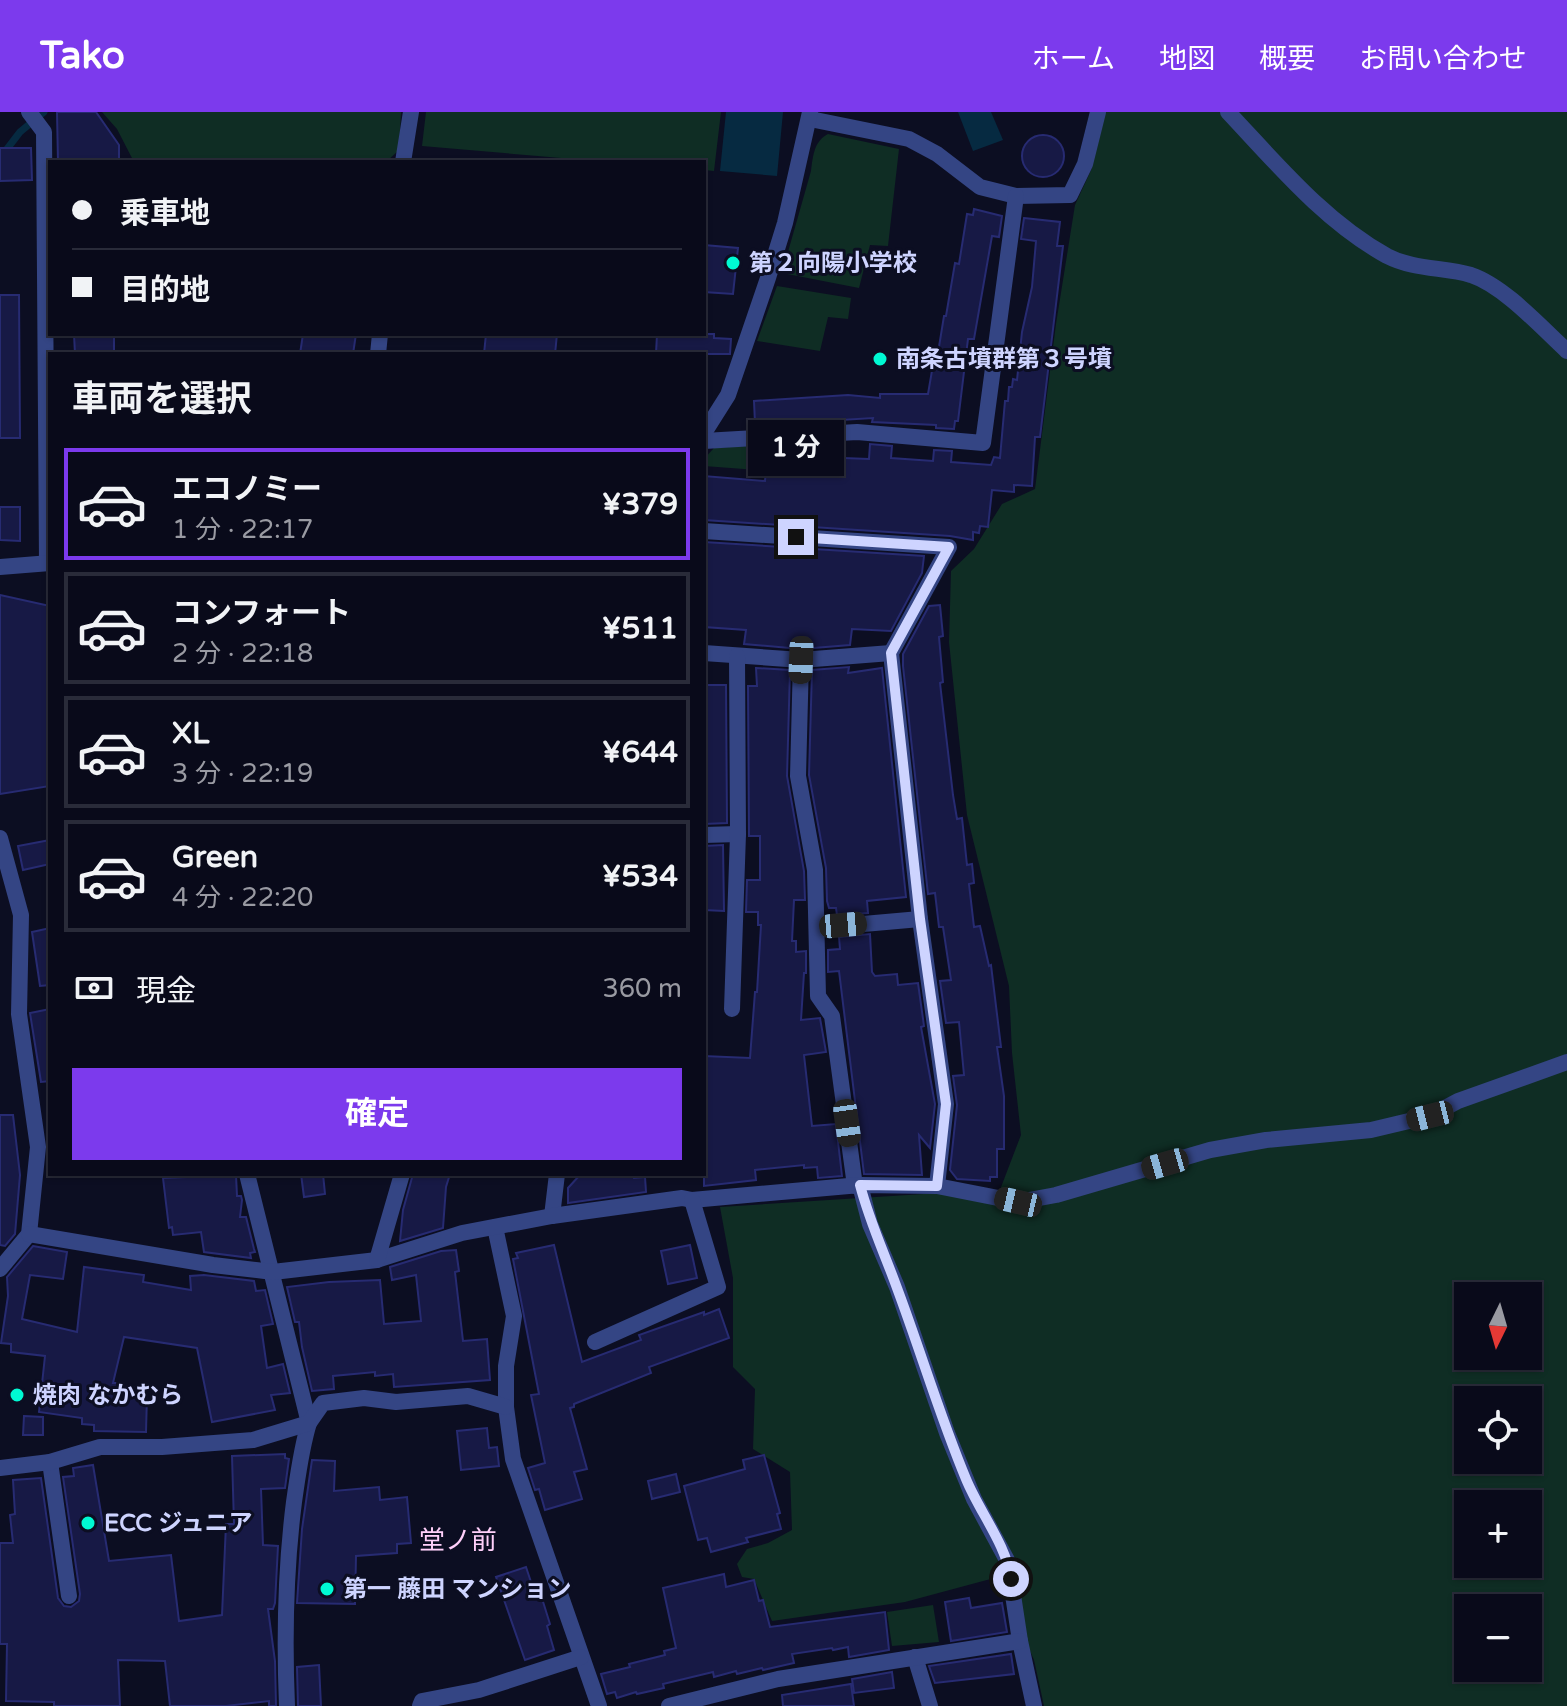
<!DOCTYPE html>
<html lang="ja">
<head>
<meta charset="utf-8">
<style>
	body { margin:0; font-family:"Varela Round","Noto Sans JP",sans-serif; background:#171827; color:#f1f3f6; height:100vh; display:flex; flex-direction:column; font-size:30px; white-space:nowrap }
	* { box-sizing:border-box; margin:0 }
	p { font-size:26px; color:#999aa2 }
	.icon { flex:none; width:44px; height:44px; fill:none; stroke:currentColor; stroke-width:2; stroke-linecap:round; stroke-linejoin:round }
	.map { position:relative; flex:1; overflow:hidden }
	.panel { position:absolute; left:48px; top:240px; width:658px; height:824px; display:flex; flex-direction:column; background:#090a1a; border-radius:0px; box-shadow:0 2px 6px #0004,0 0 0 2px #292b39 }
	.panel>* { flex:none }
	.banner { position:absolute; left:48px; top:48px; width:658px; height:176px; border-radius:0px; box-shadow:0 2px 6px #0004,0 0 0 2px #292b39; display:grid; align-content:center; height:176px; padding:0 24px; background:#090a1a }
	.needle { width:52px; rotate:185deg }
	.tools { position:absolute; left:1454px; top:1170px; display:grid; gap:16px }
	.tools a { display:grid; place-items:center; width:88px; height:88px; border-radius:0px; background:#090a1a; box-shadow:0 2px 6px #0004,0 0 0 2px #292b39; font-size:40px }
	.end { position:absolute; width:36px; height:36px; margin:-18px; border:10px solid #ced4ff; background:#111; box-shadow:0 0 0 4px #111 }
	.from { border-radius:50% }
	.bubble { position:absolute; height:56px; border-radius:0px; background:#090a1a; box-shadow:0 2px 6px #0004,0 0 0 2px #292b39; font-size:26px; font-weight:700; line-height:56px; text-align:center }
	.car { position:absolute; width:24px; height:48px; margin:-24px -12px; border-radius:10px; box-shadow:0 0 6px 2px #0007; background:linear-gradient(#222 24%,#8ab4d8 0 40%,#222 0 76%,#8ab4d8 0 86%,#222 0) }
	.banner b { display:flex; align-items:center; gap:28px; height:76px; font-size:30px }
	.banner b+b { border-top:2px solid #292b39 }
	.banner i { width:20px; height:20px; background:#f1f3f6 }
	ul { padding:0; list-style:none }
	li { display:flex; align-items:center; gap:24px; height:112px; margin:0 16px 12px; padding:0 8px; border:4px solid #292b39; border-radius:0px }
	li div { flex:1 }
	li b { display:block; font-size:30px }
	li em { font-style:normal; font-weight:700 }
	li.current { border-color:#7c3aed }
	li>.icon { width:72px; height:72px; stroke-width:1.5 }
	h2 { padding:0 24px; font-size:36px; line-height:96px }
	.pay { display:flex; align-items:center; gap:20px; height:88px; padding:0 24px; font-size:30px }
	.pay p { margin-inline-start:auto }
	.primary-button { display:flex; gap:16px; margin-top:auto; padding:16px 24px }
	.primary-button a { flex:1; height:92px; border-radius:0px; background:#7c3aed; color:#fff; font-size:32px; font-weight:700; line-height:92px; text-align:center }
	header { display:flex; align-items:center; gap:48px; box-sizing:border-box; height:112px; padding:0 40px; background:#7c3aed; color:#fff }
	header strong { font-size:38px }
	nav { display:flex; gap:44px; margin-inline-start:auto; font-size:28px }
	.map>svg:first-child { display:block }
</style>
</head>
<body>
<header>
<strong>Tako</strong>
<nav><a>ホーム</a><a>地図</a><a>概要</a><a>お問い合わせ</a></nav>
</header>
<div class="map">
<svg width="1567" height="1594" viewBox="0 0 1567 1594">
	<rect width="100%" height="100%" fill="#0c0e22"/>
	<g fill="#0f2d24" fill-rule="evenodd">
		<polygon points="102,0 401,0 399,38 386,50 134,50 117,17"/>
		<polygon points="426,0 721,0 714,59 704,58 704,50 608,50 422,34"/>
		<path d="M1096,0H1567V1594H1044L1034,1548L998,1465L905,1490L772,1509L754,1467L742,1465L737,1452L747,1437L768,1431L792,1418L790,1360L753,1337L755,1277L733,1255V1166L720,1095L939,1081L998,1083L1021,1023L1012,941L1009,874L967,703L949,530L951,459L974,437L1002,392L1035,377L1056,212L1075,93L1092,56ZM1468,1184H1528V1244H1468ZM1468,1288H1528V1348H1468ZM1468,1392H1528V1452H1468ZM1468,1496H1528V1556H1468Z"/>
		<path d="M828,22L899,37L888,134L870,133L859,176L782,161L811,59C813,44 814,29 828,22Z"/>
		<polygon points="777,174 851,186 848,207 828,205 820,239 757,229"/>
		<polygon points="760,333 757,358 704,354 704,347 714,336"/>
		<polygon points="933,1493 939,1530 892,1534 887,1500"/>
	</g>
	<g fill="#062a41">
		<polygon points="726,0 783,0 777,64 720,59"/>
		<polygon points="958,0 991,0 1003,28 973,39"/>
	</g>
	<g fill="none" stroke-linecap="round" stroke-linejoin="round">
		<polyline stroke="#062a41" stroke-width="7" points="0,46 20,20 44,0"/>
	</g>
	<g fill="#171945" stroke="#272b72" stroke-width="2">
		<polygon points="57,0 96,0 119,33 119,50 58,50"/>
		<circle cx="1043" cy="44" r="21"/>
		<polygon points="0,36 31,36 32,68 0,69"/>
		<polygon points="974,97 1002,104 999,125 992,124 974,227 968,227 958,309 955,309 954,317 936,316 936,313 872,310 873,306 791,311 755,311 754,289 848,283 880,286 880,282 928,282 934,247 937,247 944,204 946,204 955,151 959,152 967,102 973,103"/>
		<polygon points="1024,106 1060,110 1057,134 1063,134 1040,325 1035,325 1032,374 1014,373 1014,380 992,378 988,415 980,414 979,421 973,420 973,428 950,424 704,408 704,364 765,369 767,347 791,349 791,344 869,347 870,332 892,334 891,346 933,349 934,338 952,339 951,350 991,353 994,345 1000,346 1005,289 1008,289 1009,275 1012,275 1013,267 1017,268 1022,220 1032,175 1036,129 1021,127"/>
		<polygon points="704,133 738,136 733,182 704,180"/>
		<polygon points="0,183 19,183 20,326 0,326"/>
		<polygon points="74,222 114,222 114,242 75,242"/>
		<polygon points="303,222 356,222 353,242 300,242"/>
		<polygon points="486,222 557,222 555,242 484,242"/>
		<polygon points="657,222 714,222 714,226 731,227 730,242 656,242"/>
		<polygon points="0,395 20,395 20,429 0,428"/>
		<polygon points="704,430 924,444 922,461 891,519 852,517 850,533 801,537 744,532 746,518 704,515"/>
		<polygon points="0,483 50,494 50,674 0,682"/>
		<polygon points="940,493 943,524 939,525 943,570 940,571 953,683 957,707 962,706 967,753 972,752 974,771 969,772 974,815 980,814 989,854 991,853 1001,935 997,935 1004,984 1004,1037 997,1037 997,1065 990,1065 990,1069 957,1067 950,1058 957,993 953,964 964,963 959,910 946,911 940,869 951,868 943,815 939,815 935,781 928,782 903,554 903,542 929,494"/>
		<polygon points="849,555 848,561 882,556 906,785 867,789 868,801 837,803 836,796 829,796 827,789 826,756 809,663 812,558"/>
		<polygon points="756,556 790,558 787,664 804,759 805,788 794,788 792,829 796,829 796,840 806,839 806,861 804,861 801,908 820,906 826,940 804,943 812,1014 836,1012 842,1064 818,1066 817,1055 804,1056 804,1053 755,1058 756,1068 704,1074 704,944 750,946 755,880 757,880 761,813 758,813 758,800 746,800 747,768 760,768 760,724 749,724 748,574 757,574"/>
		<polygon points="706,573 726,573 727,711 704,712"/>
		<polygon points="50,728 50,752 23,758 18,734"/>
		<polygon points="723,733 724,799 704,798 704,734"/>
		<polygon points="50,816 50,873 40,874 32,820"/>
		<polygon points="870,822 872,860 875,864 897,862 898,873 918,871 924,914 921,915 935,992 930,1036 919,1023 922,1063 864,1062 839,859 828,860 828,838 840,837 839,825"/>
		<polygon points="50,897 50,969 41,970 30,901"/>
		<polygon points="0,1003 13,1003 20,1063 15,1122 5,1134 0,1133"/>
		<polygon points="301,1062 323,1062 325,1082 304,1085"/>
		<polygon points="413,1062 450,1062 446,1075 443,1116 400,1129 403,1098"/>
		<polygon points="593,1062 633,1062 634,1066 645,1065 646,1080 568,1091 568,1076 579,1064"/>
		<polygon points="236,1063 237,1084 241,1084 242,1088 240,1105 246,1105 254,1137 255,1140 250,1141 251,1146 204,1140 201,1120 173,1123 172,1115 169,1116 163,1066"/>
		<polygon points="554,1133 582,1250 641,1228 639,1223 704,1200 704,1203 719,1197 729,1226 649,1255 651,1261 574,1292 574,1295 570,1296 587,1357 574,1360 582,1387 545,1398 539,1377 535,1378 528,1356 545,1351 531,1283 539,1282 513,1147 518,1146 516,1141"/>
		<polygon points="690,1133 697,1166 668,1172 661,1139"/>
		<polygon points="33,1134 67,1140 63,1167 30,1163 22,1207 77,1220 84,1155 144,1163 143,1170 191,1178 190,1164 204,1163 254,1169 256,1179 265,1178 273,1212 261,1214 267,1256 283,1252 290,1281 271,1283 275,1298 212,1310 197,1236 124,1225 113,1271 120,1271 120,1275 137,1275 137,1283 147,1283 146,1320 94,1319 94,1313 82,1312 82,1306 39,1300 45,1244 11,1240 11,1232 1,1231 8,1184 7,1165"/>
		<polygon points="456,1138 459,1159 455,1160 463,1229 487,1227 490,1268 394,1275 393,1262 375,1264 375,1260 333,1264 334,1277 312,1279 302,1235 299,1210 295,1210 287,1175 329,1170 380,1168 384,1212 421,1209 416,1163 392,1168 390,1155 441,1139"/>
		<polygon points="24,1304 43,1305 43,1323 23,1323"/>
		<polygon points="487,1316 489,1336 497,1335 499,1354 461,1358 457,1319"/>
		<polygon points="285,1342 285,1346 289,1347 285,1376 261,1377 263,1433 278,1434 275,1491 273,1497 268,1497 275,1549 276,1594 269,1594 269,1589 226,1594 170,1594 165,1549 118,1548 120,1594 54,1594 54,1590 6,1589 7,1532 0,1532 0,1431 13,1431 10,1403 15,1402 13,1368 41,1366 58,1486 64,1494 71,1495 79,1489 80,1482 63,1365 74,1364 73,1356 93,1353 109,1449 171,1443 179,1509 222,1503 226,1412 234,1412 232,1344"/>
		<polygon points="764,1343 780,1401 777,1402 781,1417 746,1426 748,1430 711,1440 707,1426 698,1428 684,1374 745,1357 743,1348"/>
		<polygon points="312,1348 335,1349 334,1379 379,1375 380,1388 407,1385 411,1431 397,1432 397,1441 356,1444 355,1492 297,1491 302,1417"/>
		<polygon points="676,1362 680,1380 652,1387 648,1369"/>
		<polygon points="526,1455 535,1482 540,1480 550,1512 547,1514 554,1538 525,1548 496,1465"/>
		<polygon points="724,1462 726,1475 754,1468 759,1489 763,1488 770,1515 885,1500 889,1538 849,1545 848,1535 833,1538 832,1536 792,1542 794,1551 763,1558 762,1556 737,1562 736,1559 714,1565 713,1560 663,1572 664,1576 637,1582 636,1580 617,1586 615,1580 607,1582 601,1562 630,1555 629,1552 665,1543 664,1539 676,1536 663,1476"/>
		<polygon points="969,1486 971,1496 1002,1491 1007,1520 951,1529 945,1490"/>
		<polygon points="1011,1542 1014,1562 935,1571 929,1554"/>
		<polygon points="319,1553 321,1594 298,1594 297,1555"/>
		<polygon points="892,1560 894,1576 854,1581 852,1567"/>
		<polygon points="851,1572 854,1594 783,1594 782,1583"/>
	</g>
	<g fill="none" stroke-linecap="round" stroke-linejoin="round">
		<g stroke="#344584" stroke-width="16">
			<polyline points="29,0 44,20 47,451"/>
			<path d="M1228,0C1277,52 1324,109 1387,144C1414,158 1444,155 1471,163C1504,174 1541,215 1567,239"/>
			<polyline points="810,7 909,27 937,42 980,75 1016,84 1070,83 1085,52 1098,0"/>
			<polyline points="403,50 411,0"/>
			<polyline points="378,242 380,222"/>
			<polyline points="704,321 728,283 768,166 785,111 810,0"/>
			<polyline points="704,329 857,320 983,331 1016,84"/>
			<polyline points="704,419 949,435 891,541 920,807 946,992 937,1074"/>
			<polyline points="0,455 50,451"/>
			<polyline points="704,541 801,548 891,541"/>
			<polyline points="801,548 798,664 815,758 818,884 832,904 855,1074"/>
			<polyline points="704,723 738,722"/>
			<polyline points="0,726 21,803 19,902 38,1035 29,1122 0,1157"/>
			<polyline points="818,816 920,807"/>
			<polyline points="732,897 738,722 737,544"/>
			<path d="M247,1062L309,1311C301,1337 298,1363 294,1390C285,1461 284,1523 287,1594"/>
			<polyline points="860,1073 870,1112 897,1175 947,1321 974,1387 1008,1450 1020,1529 1034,1594"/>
			<polyline points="552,1104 557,1062"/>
			<polyline points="495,1115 514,1204 506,1254 506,1295 513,1347 599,1594"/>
			<polyline points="29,1122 213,1153 273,1160 377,1148 462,1121 552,1104 682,1086 692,1088 860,1073 937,1074 1018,1090 1056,1083 1210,1038 1266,1028 1371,1018 1430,1004 1458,989 1567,950"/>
			<polyline points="377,1148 402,1062"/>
			<polyline points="595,1230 718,1175 692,1088"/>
			<polyline points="50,1350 69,1484"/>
			<polyline points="0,1356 50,1350 100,1335 162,1335 253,1328 309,1311 323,1291 364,1286 396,1290 468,1284 506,1295"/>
			<polyline points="915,1545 930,1594"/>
			<polyline points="420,1594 422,1589 479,1578 581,1545"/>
			<polyline points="669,1594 778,1567 1020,1529"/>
		</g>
	</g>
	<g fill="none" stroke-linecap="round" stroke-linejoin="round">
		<path stroke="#ced4ff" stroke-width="10" d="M796,425L949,435L891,541L920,807L946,992L937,1074L860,1073C870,1111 884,1140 897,1176C921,1240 940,1305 966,1367C980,1401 1006,1432 1011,1467"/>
	</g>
	<g fill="#00f9d3" stroke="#0c0e22" stroke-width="3">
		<circle cx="733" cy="151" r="8"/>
		<circle cx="880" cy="247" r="8"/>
		<circle cx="17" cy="1283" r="8"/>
		<circle cx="88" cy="1411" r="8"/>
		<circle cx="327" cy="1477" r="8"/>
	</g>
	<g text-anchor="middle" stroke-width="6" stroke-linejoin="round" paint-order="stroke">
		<g font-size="24" font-weight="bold" fill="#ced4ff" stroke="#0c0e22" text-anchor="start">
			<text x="749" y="159">第２向陽小学校</text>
			<text x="896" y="255">南条古墳群第３号墳</text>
			<text x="33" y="1291">焼肉 なかむら</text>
			<text x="104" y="1419">ECC ジュニア</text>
			<text x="343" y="1485">第一 藤田 マンション</text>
		</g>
		<g font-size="26" fill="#ffd0fa" stroke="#0c0e22">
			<text x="458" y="1437">堂ノ前</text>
		</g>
	</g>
</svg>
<div class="tools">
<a><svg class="needle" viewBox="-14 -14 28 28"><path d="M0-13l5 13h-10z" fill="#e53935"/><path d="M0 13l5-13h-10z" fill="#999aa2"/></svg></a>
<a><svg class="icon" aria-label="locate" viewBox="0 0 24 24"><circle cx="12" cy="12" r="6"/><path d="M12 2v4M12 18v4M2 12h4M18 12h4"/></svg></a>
<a>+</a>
<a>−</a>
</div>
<i class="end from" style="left:1011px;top:1467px"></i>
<i class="end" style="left:796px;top:425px"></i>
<div class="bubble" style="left:748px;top:308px;width:96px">1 分</div>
<i class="car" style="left:801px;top:548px;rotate:182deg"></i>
<i class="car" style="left:843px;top:813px;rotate:85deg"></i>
<i class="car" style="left:1430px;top:1004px;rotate:256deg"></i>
<i class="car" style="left:847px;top:1011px;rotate:172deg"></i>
<i class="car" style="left:1165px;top:1052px;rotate:254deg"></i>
<i class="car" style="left:1018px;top:1090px;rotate:283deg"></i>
<div class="banner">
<b><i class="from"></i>乗車地</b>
<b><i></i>目的地</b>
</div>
<section class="panel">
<h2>車両を選択</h2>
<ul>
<li class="current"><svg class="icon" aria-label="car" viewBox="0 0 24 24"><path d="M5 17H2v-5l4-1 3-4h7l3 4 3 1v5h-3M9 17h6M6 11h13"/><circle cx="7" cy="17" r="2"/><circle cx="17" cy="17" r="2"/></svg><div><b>エコノミー</b><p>1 分 · 22:17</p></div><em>¥379</em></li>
<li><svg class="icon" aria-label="car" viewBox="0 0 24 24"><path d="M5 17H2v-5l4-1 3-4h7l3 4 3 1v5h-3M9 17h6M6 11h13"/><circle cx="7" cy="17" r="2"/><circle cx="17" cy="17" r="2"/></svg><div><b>コンフォート</b><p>2 分 · 22:18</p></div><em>¥511</em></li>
<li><svg class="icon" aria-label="car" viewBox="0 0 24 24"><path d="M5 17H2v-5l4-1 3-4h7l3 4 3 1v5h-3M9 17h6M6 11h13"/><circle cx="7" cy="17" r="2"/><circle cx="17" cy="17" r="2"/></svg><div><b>XL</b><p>3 分 · 22:19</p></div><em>¥644</em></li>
<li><svg class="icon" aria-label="car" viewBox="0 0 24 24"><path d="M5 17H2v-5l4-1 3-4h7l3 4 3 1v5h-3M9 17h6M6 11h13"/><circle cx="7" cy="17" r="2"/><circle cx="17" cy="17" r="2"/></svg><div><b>Green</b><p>4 分 · 22:20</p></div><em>¥534</em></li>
</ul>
<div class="pay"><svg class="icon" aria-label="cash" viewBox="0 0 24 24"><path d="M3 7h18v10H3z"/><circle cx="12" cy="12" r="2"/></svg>現金<p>360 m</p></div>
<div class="primary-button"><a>確定</a></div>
</section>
</div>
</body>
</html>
